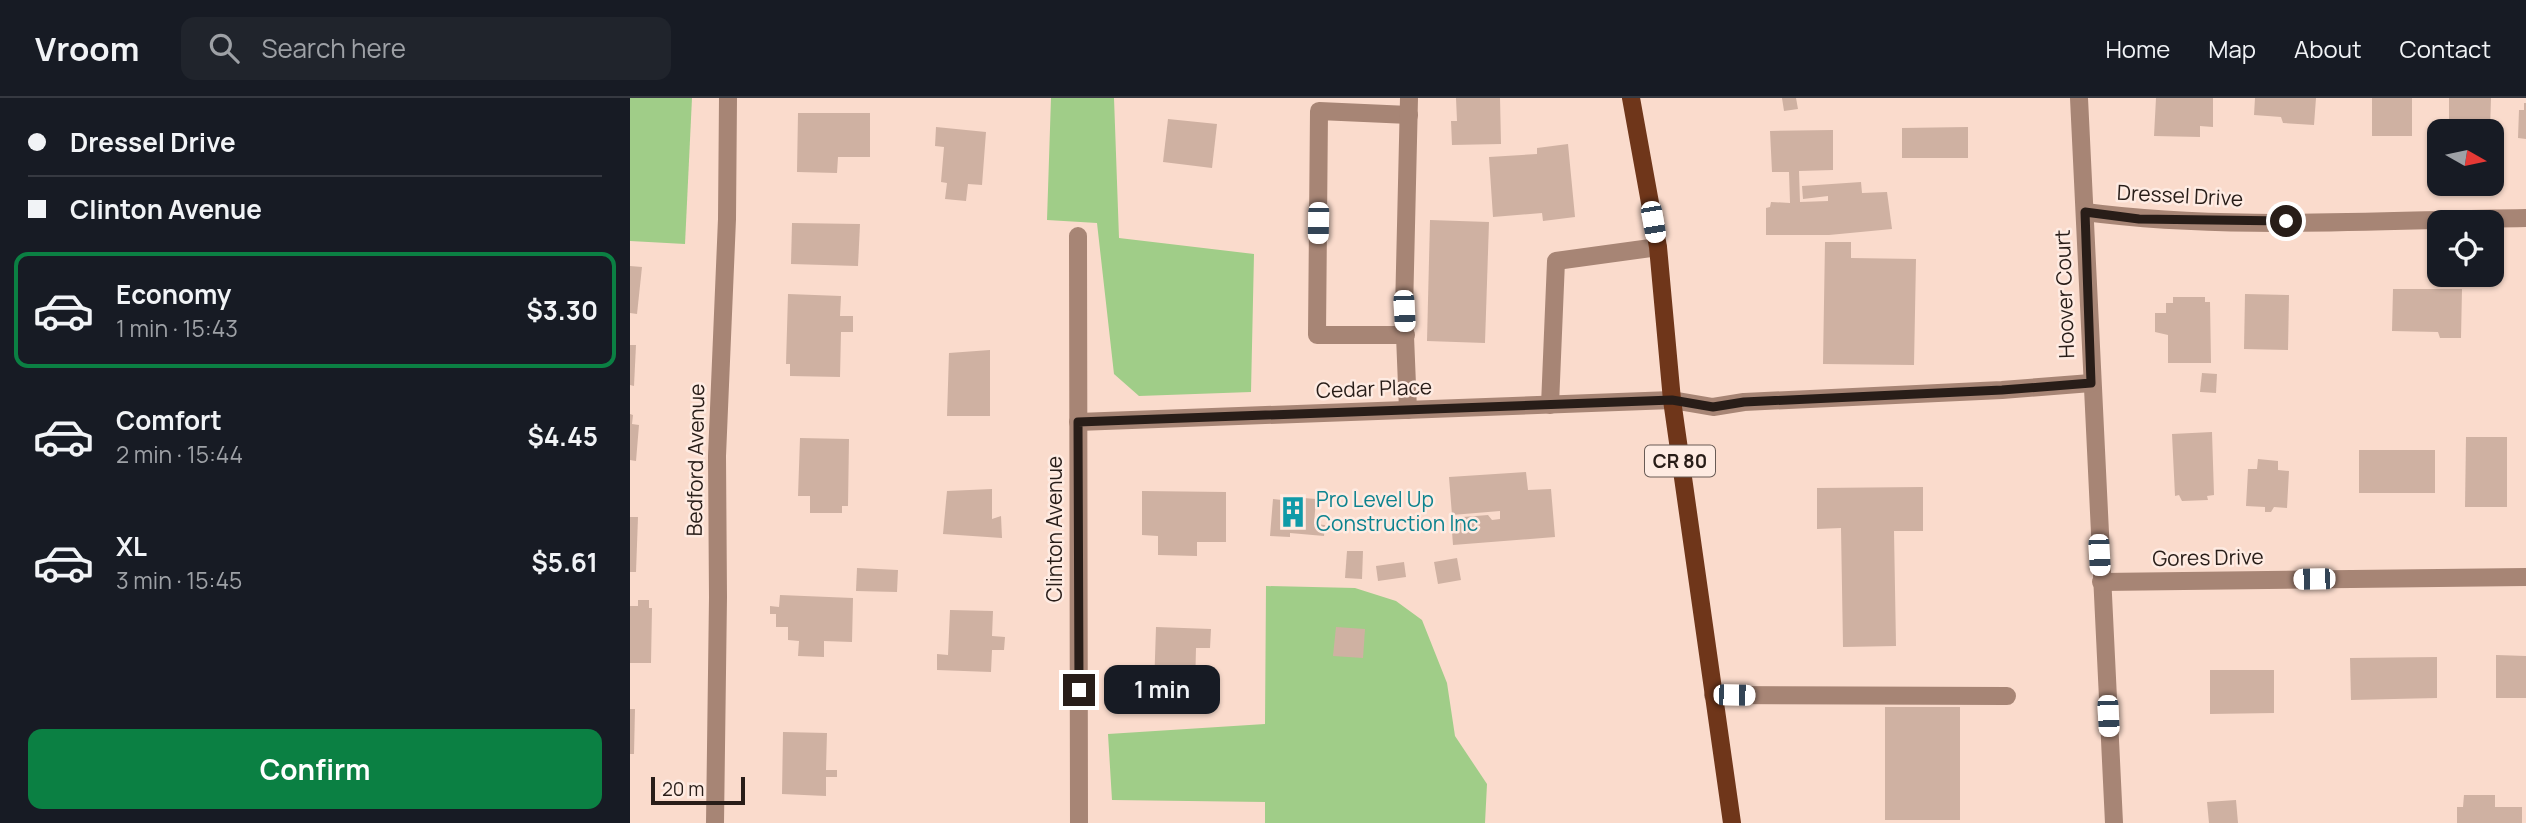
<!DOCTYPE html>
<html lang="en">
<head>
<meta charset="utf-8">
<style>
	body { margin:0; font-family:Manrope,sans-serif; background:#20242c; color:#f1f3f6; height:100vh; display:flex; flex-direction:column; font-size:26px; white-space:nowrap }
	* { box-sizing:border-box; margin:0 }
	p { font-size:23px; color:#9ea1a6 }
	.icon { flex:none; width:38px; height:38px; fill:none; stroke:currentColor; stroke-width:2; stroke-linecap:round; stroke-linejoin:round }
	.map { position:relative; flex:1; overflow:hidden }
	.sheet { display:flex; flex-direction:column; background:#171b24; width:630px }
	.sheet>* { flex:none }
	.hud { display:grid; align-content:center; height:154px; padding:0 28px; background:#171b24 }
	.needle { width:46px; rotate:99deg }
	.buttons { position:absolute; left:1797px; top:21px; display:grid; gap:14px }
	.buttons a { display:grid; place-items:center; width:77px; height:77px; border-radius:14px; background:#171b24; box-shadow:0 2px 5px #0004; font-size:35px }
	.scale { position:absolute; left:21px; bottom:18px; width:94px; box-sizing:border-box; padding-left:7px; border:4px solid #281d18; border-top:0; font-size:19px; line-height:24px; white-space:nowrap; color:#281d18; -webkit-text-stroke:5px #feebe2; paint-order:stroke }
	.end { position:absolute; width:32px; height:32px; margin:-16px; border:9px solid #281d18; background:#fff; box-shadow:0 0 0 4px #fff }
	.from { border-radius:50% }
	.bubble { position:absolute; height:49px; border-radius:14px; background:#171b24; box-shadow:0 2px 5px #0004; font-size:23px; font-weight:700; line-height:49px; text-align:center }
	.car { position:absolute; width:21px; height:42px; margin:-21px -10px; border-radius:9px; box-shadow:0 0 5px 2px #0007; background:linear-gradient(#fff 24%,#345 0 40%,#fff 0 76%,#345 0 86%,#fff 0) }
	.hud b { display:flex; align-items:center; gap:24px; height:66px; font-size:26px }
	.hud b+b { border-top:2px solid #363941 }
	.hud i { width:18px; height:18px; background:#f1f3f6 }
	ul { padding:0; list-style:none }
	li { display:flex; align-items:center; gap:21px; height:116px; margin:0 14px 10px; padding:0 14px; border:4px solid transparent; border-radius:14px }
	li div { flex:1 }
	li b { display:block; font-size:26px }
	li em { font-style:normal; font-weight:700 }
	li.active { border-color:#0b8043 }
	li>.icon { width:63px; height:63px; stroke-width:1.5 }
	.cta { display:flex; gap:14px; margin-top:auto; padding:14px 28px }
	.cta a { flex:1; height:80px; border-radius:14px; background:#0b8043; color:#fff; font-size:28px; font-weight:700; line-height:80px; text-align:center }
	header { display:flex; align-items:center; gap:42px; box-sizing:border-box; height:98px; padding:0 35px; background:#171b24; border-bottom:2px solid #363941 }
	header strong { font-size:33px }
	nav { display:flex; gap:38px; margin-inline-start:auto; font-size:24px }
	.search { width:490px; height:63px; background:#20242c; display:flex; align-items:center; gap:18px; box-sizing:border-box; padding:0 24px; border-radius:14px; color:#9ea1a6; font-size:26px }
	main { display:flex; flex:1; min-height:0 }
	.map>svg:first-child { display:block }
</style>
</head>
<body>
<header>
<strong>Vroom</strong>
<div class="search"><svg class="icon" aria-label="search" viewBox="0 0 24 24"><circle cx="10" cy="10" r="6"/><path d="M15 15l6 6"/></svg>Search here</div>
<nav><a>Home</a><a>Map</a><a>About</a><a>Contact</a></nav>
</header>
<main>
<section class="sheet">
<div class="hud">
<b><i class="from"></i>Dressel Drive</b>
<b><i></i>Clinton Avenue</b>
</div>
<ul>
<li class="active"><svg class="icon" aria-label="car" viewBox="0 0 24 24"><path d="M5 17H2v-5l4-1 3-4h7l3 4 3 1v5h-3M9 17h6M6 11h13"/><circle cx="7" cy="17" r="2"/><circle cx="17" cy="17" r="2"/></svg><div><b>Economy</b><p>1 min · 15:43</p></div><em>$3.30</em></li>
<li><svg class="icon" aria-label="car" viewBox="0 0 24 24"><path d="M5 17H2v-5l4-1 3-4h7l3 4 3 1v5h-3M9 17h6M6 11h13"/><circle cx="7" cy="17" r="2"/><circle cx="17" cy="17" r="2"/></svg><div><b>Comfort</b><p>2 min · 15:44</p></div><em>$4.45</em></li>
<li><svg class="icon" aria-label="car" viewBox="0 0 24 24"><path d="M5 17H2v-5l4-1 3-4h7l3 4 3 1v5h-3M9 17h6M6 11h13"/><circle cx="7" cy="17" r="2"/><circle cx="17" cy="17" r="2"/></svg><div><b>XL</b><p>3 min · 15:45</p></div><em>$5.61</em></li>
</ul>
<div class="cta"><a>Confirm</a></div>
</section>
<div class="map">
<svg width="1896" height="725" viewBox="0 0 1896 725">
	<rect width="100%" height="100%" fill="#fadbcc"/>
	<g fill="#a0cd88">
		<polygon points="0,0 62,0 55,146 0,143"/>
		<polygon points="421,0 484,0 489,140 624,156 621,294 509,298 484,276 467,125 417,122"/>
		<polygon points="636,488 725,490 766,503 792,522 817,585 825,638 857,686 855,725 635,725 635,704 482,702 478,636 635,626"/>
	</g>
	<g fill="#cfb1a2">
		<polygon points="826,0 870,0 871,46 822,47 821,23 827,23"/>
		<polygon points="1152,0 1166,0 1168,11 1154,13"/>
		<polygon points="1526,0 1583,0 1583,29 1570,28 1570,39 1524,38"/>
		<polygon points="1625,0 1686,0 1684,27 1653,25 1651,19 1624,17"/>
		<rect x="1742" y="0" width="40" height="38"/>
		<polygon points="1819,0 1861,0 1860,33 1819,33"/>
		<polygon points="1894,5 1896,5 1896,41 1888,40 1889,12 1894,12"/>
		<polygon points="168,15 240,15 240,59 208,59 207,75 167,74"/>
		<polygon points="538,21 587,26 582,70 533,64"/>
		<polygon points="306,29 356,34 352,87 338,86 336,103 315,101 317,85 311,84 314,49 305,48"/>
		<polygon points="1338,29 1338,60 1272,60 1272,30"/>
		<polygon points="1203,32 1203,72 1169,73 1170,104 1198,103 1198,98 1173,101 1172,88 1231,84 1232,95 1257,94 1262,131 1199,137 1136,137 1136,110 1140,109 1141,104 1160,105 1159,74 1142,74 1140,33"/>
		<polygon points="938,46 945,119 913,123 912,115 863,119 859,59 907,56 907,50"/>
		<polygon points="800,122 859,124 855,245 797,243"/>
		<polygon points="162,125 230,126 228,168 161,166"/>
		<polygon points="1195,144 1221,144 1221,160 1286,161 1284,267 1193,266"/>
		<polygon points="0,168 12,169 7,216 0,215"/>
		<polygon points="1763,191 1832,191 1831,240 1810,240 1808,234 1762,233"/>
		<polygon points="158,196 211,198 210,218 223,218 223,234 211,234 210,279 160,278 160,266 156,266"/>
		<polygon points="1615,196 1659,197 1658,252 1614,251"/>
		<polygon points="1543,199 1575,199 1575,204 1580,204 1581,265 1538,265 1538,237 1525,234 1525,215 1536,215 1536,205 1543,205"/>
		<polygon points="0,247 6,247 4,288 0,287"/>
		<polygon points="360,252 360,318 317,318 319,255"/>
		<polygon points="1572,275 1587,276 1586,295 1570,294"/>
		<polygon points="0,316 3,317 2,326 9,327 6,363 0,362"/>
		<polygon points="1582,334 1584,397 1577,398 1578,402 1552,403 1549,397 1545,398 1542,336"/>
		<polygon points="1836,339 1877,339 1877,409 1835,409"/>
		<polygon points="170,340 219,341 218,408 212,408 212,415 180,415 180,398 168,398"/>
		<rect x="1729" y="352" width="76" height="43"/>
		<polygon points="1628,361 1648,363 1648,372 1659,373 1657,410 1644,409 1641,414 1635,414 1635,409 1616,408 1618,371 1627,371"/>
		<polygon points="896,374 898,392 921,391 925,439 823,447 821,420 858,417 862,422 870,421 870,413 822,417 819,379"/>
		<polygon points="1293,389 1293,433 1264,433 1266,548 1213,549 1211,430 1187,431 1187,390"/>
		<polygon points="362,391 362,421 371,418 372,440 313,436 317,393"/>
		<polygon points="512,393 596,394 596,444 567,444 567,458 528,457 528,438 512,437"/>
		<polygon points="661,399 686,401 684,426 695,427 694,438 660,435 660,439 640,438 643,401 661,403"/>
		<polygon points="0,419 8,419 6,474 0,474"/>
		<polygon points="717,453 733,453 732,481 715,480"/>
		<polygon points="827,460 831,482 808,486 804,464"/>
		<polygon points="774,464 776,479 748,483 746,468"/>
		<polygon points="227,470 268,472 267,494 226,493"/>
		<polygon points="150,497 223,500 222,544 194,543 194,559 168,558 169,543 158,542 158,529 146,529 146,516 140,516 140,508 149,509"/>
		<polygon points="8,502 19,502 19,510 22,510 21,565 0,565 0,508 8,508"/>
		<polygon points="320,512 363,513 362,538 375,539 374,552 362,552 361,574 307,572 307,556 318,557"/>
		<polygon points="526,529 581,531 580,550 566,550 565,591 524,590"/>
		<polygon points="706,529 735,531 733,560 703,558"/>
		<polygon points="1866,557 1896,558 1896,600 1866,600"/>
		<polygon points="1807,559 1807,600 1721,602 1720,560"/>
		<polygon points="1580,572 1644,572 1644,615 1580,616"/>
		<rect x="1255" y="609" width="75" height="113"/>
		<polygon points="0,611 5,611 4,656 0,656"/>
		<polygon points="153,634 197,635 196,672 207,672 207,679 196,679 196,698 152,696"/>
		<polygon points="1834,697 1865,697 1865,709 1892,709 1892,725 1827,725 1827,709 1833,709"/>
		<polygon points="1606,702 1608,725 1579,725 1577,704"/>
	</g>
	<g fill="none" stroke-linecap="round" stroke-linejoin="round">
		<g stroke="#a78575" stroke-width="18">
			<polyline points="1449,0 1484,725"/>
			<path d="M1455,114C1600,133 1750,122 1896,120"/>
			<polyline points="448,138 449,725"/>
			<polyline points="776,237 687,237 689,13 779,17"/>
			<polyline points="920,307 926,163 1028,149"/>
			<polyline points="778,312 774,213 779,0"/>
			<polyline points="448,324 1042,302 1083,309 1114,304 1372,292 1461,285"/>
			<polyline points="1471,484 1896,479"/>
			<polyline points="1083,597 1377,598"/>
			<polyline points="85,725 88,499 87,358 97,121 98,0"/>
		</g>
		<polyline stroke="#6f361a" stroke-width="18" points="1001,0 1028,149 1042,302 1102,725"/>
	</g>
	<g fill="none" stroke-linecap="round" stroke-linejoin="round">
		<polyline stroke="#281d18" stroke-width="9" points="449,592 448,324 1042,302 1083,309 1114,304 1372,292 1461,285 1455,114 1509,121 1656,123"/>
	</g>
	<defs>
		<symbol id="building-bare" viewBox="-9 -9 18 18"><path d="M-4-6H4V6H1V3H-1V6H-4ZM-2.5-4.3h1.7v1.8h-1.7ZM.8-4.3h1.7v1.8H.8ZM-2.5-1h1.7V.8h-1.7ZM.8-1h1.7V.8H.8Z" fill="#0f9aa8" stroke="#feebe2" stroke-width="2.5" paint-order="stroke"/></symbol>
	</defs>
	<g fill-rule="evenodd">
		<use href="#building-bare" x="641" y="392" width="44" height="44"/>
	</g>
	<g text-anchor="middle" stroke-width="5" stroke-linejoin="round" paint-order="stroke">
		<rect fill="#feebe2" stroke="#685b55" stroke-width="2" x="1015" y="347.5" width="70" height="31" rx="5"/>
		<g font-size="19" font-weight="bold" fill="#281d18">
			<text x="1050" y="370">CR 80</text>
		</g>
		<g font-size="21" fill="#281d18" stroke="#feebe2">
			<text transform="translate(1550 98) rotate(3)" y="7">Dressel Drive</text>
			<text transform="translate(1435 196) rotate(-92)" y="7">Hoover Court</text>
			<text transform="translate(744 291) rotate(-2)" y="7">Cedar Place</text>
			<text transform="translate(66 362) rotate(-89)" y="7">Bedford Avenue</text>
			<text transform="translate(425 431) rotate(-90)" y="7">Clinton Avenue</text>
			<text transform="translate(1578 460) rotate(-1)" y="7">Gores Drive</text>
		</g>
		<g font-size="21" fill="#0d838f" stroke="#feebe2" text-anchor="start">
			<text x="686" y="409">Pro Level Up<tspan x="686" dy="24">Construction Inc</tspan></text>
		</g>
	</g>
</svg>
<div class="buttons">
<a><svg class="needle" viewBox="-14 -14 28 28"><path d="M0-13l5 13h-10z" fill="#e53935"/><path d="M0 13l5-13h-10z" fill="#9ea1a6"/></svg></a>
<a><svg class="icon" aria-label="locate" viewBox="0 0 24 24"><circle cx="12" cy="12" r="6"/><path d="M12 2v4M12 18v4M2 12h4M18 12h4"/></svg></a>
</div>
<div class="scale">20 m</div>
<i class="end from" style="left:1656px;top:123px"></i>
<i class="end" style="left:449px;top:592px"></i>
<div class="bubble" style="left:474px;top:567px;width:116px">1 min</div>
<i class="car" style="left:1023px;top:124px;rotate:170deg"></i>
<i class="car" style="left:688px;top:125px;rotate:181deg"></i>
<i class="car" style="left:774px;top:213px;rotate:177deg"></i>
<i class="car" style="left:1469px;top:457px;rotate:177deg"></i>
<i class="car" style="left:1684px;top:481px;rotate:269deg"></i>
<i class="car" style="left:1104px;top:597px;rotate:91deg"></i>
<i class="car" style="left:1478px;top:618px;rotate:177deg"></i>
</div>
</main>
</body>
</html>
